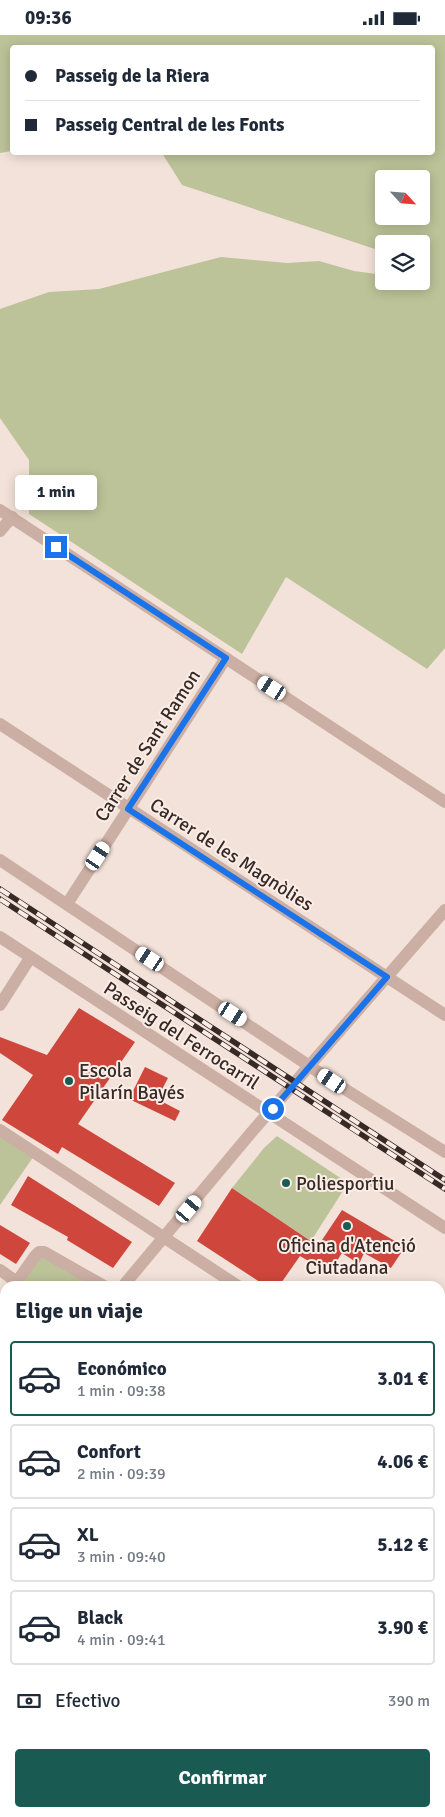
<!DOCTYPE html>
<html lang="es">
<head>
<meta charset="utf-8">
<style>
	body { margin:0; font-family:Signika,sans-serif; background:#f6f6f7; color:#1f2937; height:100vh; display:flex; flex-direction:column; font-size:19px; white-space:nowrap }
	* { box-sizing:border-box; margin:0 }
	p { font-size:16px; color:#747a83 }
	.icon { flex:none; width:28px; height:28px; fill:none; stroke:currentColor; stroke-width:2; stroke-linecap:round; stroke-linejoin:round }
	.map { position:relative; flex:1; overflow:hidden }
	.sheet { position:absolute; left:0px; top:1246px; width:445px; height:536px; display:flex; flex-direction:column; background:#fff; border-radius:15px 15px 0 0; box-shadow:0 2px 12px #0003 }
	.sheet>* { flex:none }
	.top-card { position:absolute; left:10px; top:10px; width:425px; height:110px; border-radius:5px; box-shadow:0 2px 12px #0003; display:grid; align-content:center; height:110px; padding:0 15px; background:#fff }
	.needle { width:32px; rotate:116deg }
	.controls { position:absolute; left:375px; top:135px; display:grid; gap:10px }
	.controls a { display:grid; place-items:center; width:55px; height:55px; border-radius:5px; background:#fff; box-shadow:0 2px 12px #0003; font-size:25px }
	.end { position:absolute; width:22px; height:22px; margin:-11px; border:6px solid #1a73e8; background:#fff; box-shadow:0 0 0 2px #fff }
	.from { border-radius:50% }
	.bubble { position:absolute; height:35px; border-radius:5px; background:#fff; box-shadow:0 2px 12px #0003; font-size:16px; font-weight:700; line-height:35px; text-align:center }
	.car { position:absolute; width:15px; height:30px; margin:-15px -8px; border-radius:6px; box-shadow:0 0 4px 1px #0007; background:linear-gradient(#fff 24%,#345 0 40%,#fff 0 76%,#345 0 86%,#fff 0) }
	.top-card b { display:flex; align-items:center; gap:18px; height:48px; font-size:19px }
	.top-card b+b { border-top:1px solid #e0e1e3 }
	.top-card i { width:12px; height:12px; background:#1f2937 }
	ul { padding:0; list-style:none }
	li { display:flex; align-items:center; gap:15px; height:75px; margin:0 10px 8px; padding:0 5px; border:2px solid #e0e1e3; border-radius:5px }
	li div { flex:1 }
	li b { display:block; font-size:19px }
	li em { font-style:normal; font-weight:700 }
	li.current { border-color:#195b53 }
	li>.icon { width:45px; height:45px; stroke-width:1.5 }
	h2 { padding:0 15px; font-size:22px; line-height:60px }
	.pay { display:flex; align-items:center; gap:12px; height:55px; padding:0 15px; font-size:19px }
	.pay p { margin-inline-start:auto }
	.cta { display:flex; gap:10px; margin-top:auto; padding:10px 15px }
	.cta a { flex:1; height:58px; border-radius:5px; background:#195b53; color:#fff; font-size:20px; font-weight:700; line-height:58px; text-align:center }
	.status { display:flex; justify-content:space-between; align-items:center; height:35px; padding:0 25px; background:#fff; direction:ltr }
	.status svg { height:14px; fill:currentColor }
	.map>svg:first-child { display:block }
</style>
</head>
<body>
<div class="status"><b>09:36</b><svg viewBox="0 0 49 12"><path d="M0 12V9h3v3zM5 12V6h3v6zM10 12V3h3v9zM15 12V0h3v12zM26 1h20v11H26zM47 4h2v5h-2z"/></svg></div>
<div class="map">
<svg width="445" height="1782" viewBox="0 0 445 1782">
	<rect width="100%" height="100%" fill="#f3e2d9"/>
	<g fill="#bcc398" fill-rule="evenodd">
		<path d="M0,0H445V613L427,634L286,542L242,619L29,479V425L0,383V274L49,257L99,254L221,222L287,228L319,226L354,236L384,240V246H421V209H384V217L182,150L162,118H432V12H12V116L0,118ZM384,144H421V181H384Z"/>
		<polygon points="0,1095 36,1118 0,1170"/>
		<polygon points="277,1101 348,1148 311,1206 232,1153 264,1113"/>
		<polygon points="39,1217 104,1251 14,1251"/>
	</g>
	<g fill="#76b2aa">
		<polygon points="0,1473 5,1474 5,1531 0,1530"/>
		<polygon points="440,1561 445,1561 445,1619 440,1618"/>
	</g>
	<g fill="#ce463c">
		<polygon points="79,973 135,1007 78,1089 175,1148 159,1171 62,1112 58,1119 2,1085 33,1040 0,1018 0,1002 47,1020"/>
		<polygon points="145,1032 168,1043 157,1064 180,1076 175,1086 129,1064"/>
		<polygon points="28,1141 132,1207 113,1233 67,1205 68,1202 11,1170"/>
		<polygon points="232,1153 318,1211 342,1175 405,1212 391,1233 364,1218 359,1229 342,1218 329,1238 300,1221 279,1251 266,1251 197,1206"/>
		<polygon points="0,1190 30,1208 16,1229 0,1219"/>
	</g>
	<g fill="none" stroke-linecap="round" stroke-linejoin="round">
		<g stroke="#ccafa4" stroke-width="12">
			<polyline points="0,475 445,767"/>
			<polyline points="0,496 12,482"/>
			<polyline points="0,689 445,980"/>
			<polyline points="0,825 332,1046 445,1117"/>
			<polyline points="67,869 226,623"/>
			<polyline points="0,902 445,1193"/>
			<polyline points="0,970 30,923"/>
			<polyline points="0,1095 238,1251"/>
			<polyline points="0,1235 17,1247"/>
			<polyline points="14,1251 35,1221 39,1217 44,1217 104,1251"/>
			<polyline points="123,1251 250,1099 445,875"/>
			<polyline points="0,1274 5,1266"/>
			<polyline points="0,1291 5,1295"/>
			<polyline points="440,1323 445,1312"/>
			<polyline points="0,1376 5,1379"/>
			<polyline points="0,1394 5,1388"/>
			<polyline points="440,1473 445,1474"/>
			<polyline points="0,1565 5,1566"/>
			<polyline points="0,1617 5,1618"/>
			<polyline points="440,1652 445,1653"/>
			<polyline points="0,1700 5,1702"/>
			<polyline points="0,1759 5,1761"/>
			<polyline points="96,1778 126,1782"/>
			<polyline points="350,1778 352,1782"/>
		</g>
		<defs>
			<g id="rail">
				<polyline points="0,854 445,1145"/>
				<polyline points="0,864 445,1154"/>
			</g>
		</defs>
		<use href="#rail" stroke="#372926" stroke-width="5.5"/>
		<use href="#rail" stroke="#faede6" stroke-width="4" stroke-dasharray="11" stroke-linecap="butt"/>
	</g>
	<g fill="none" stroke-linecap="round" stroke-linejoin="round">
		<polyline stroke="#1a73e8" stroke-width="6" points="56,512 226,623 128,774 387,942 273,1074"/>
	</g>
	<g fill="#195b53" stroke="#faede6" stroke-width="2">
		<circle cx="69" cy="1046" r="5"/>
		<circle cx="286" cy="1148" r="5"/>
		<circle cx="347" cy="1191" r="5"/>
	</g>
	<g text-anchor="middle" stroke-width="4" stroke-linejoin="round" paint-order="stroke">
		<g font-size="19" fill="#372926" stroke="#faede6">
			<text transform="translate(147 710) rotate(-57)" y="7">Carrer de Sant Ramon</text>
			<text transform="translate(232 819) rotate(33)" y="7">Carrer de les Magnòlies</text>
			<text transform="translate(182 1000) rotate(33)" y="7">Passeig del Ferrocarril</text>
		</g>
		<g font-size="19" fill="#372926" stroke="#faede6" text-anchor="start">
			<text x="79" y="1042">Escola<tspan x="79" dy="22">Pilarín Bayés</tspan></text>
			<text x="296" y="1155">Poliesportiu</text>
			<text x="347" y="1217" text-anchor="middle">Oficina d'Atenció<tspan x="347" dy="22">Ciutadana</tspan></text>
		</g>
	</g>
</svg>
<div class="controls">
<a><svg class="needle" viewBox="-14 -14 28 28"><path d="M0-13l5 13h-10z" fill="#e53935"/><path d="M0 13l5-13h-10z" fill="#747a83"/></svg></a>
<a><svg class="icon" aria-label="layers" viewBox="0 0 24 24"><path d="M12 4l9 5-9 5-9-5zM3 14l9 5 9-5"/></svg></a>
</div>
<i class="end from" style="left:273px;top:1074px"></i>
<i class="end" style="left:56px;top:512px"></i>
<div class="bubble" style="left:15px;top:440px;width:82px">1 min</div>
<i class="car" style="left:272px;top:653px;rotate:303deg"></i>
<i class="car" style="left:98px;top:821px;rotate:33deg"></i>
<i class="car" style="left:150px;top:924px;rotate:304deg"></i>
<i class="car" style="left:233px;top:979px;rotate:123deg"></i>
<i class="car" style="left:332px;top:1046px;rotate:304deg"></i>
<i class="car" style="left:189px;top:1174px;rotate:40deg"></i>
<div class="top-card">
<b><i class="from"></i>Passeig de la Riera</b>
<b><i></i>Passeig Central de les Fonts</b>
</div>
<section class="sheet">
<h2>Elige un viaje</h2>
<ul>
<li class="current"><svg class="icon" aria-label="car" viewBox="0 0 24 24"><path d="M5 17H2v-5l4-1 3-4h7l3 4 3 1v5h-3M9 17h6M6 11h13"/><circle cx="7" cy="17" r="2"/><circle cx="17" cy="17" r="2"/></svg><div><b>Económico</b><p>1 min · 09:38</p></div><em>3.01 €</em></li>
<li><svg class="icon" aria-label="car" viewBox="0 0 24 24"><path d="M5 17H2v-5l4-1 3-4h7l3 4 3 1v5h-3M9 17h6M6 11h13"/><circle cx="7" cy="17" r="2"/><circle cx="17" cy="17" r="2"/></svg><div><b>Confort</b><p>2 min · 09:39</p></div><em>4.06 €</em></li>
<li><svg class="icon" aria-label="car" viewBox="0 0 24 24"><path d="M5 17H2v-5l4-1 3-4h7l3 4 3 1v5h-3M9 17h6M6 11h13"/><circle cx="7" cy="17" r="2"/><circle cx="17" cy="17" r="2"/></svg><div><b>XL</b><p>3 min · 09:40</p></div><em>5.12 €</em></li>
<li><svg class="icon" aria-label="car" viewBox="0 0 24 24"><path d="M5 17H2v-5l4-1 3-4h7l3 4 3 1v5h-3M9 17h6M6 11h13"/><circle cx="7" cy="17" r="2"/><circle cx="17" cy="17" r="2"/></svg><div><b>Black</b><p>4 min · 09:41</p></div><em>3.90 €</em></li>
</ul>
<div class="pay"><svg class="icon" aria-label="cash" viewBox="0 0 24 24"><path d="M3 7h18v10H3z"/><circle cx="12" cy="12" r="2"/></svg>Efectivo<p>390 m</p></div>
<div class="cta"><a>Confirmar</a></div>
</section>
</div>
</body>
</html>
